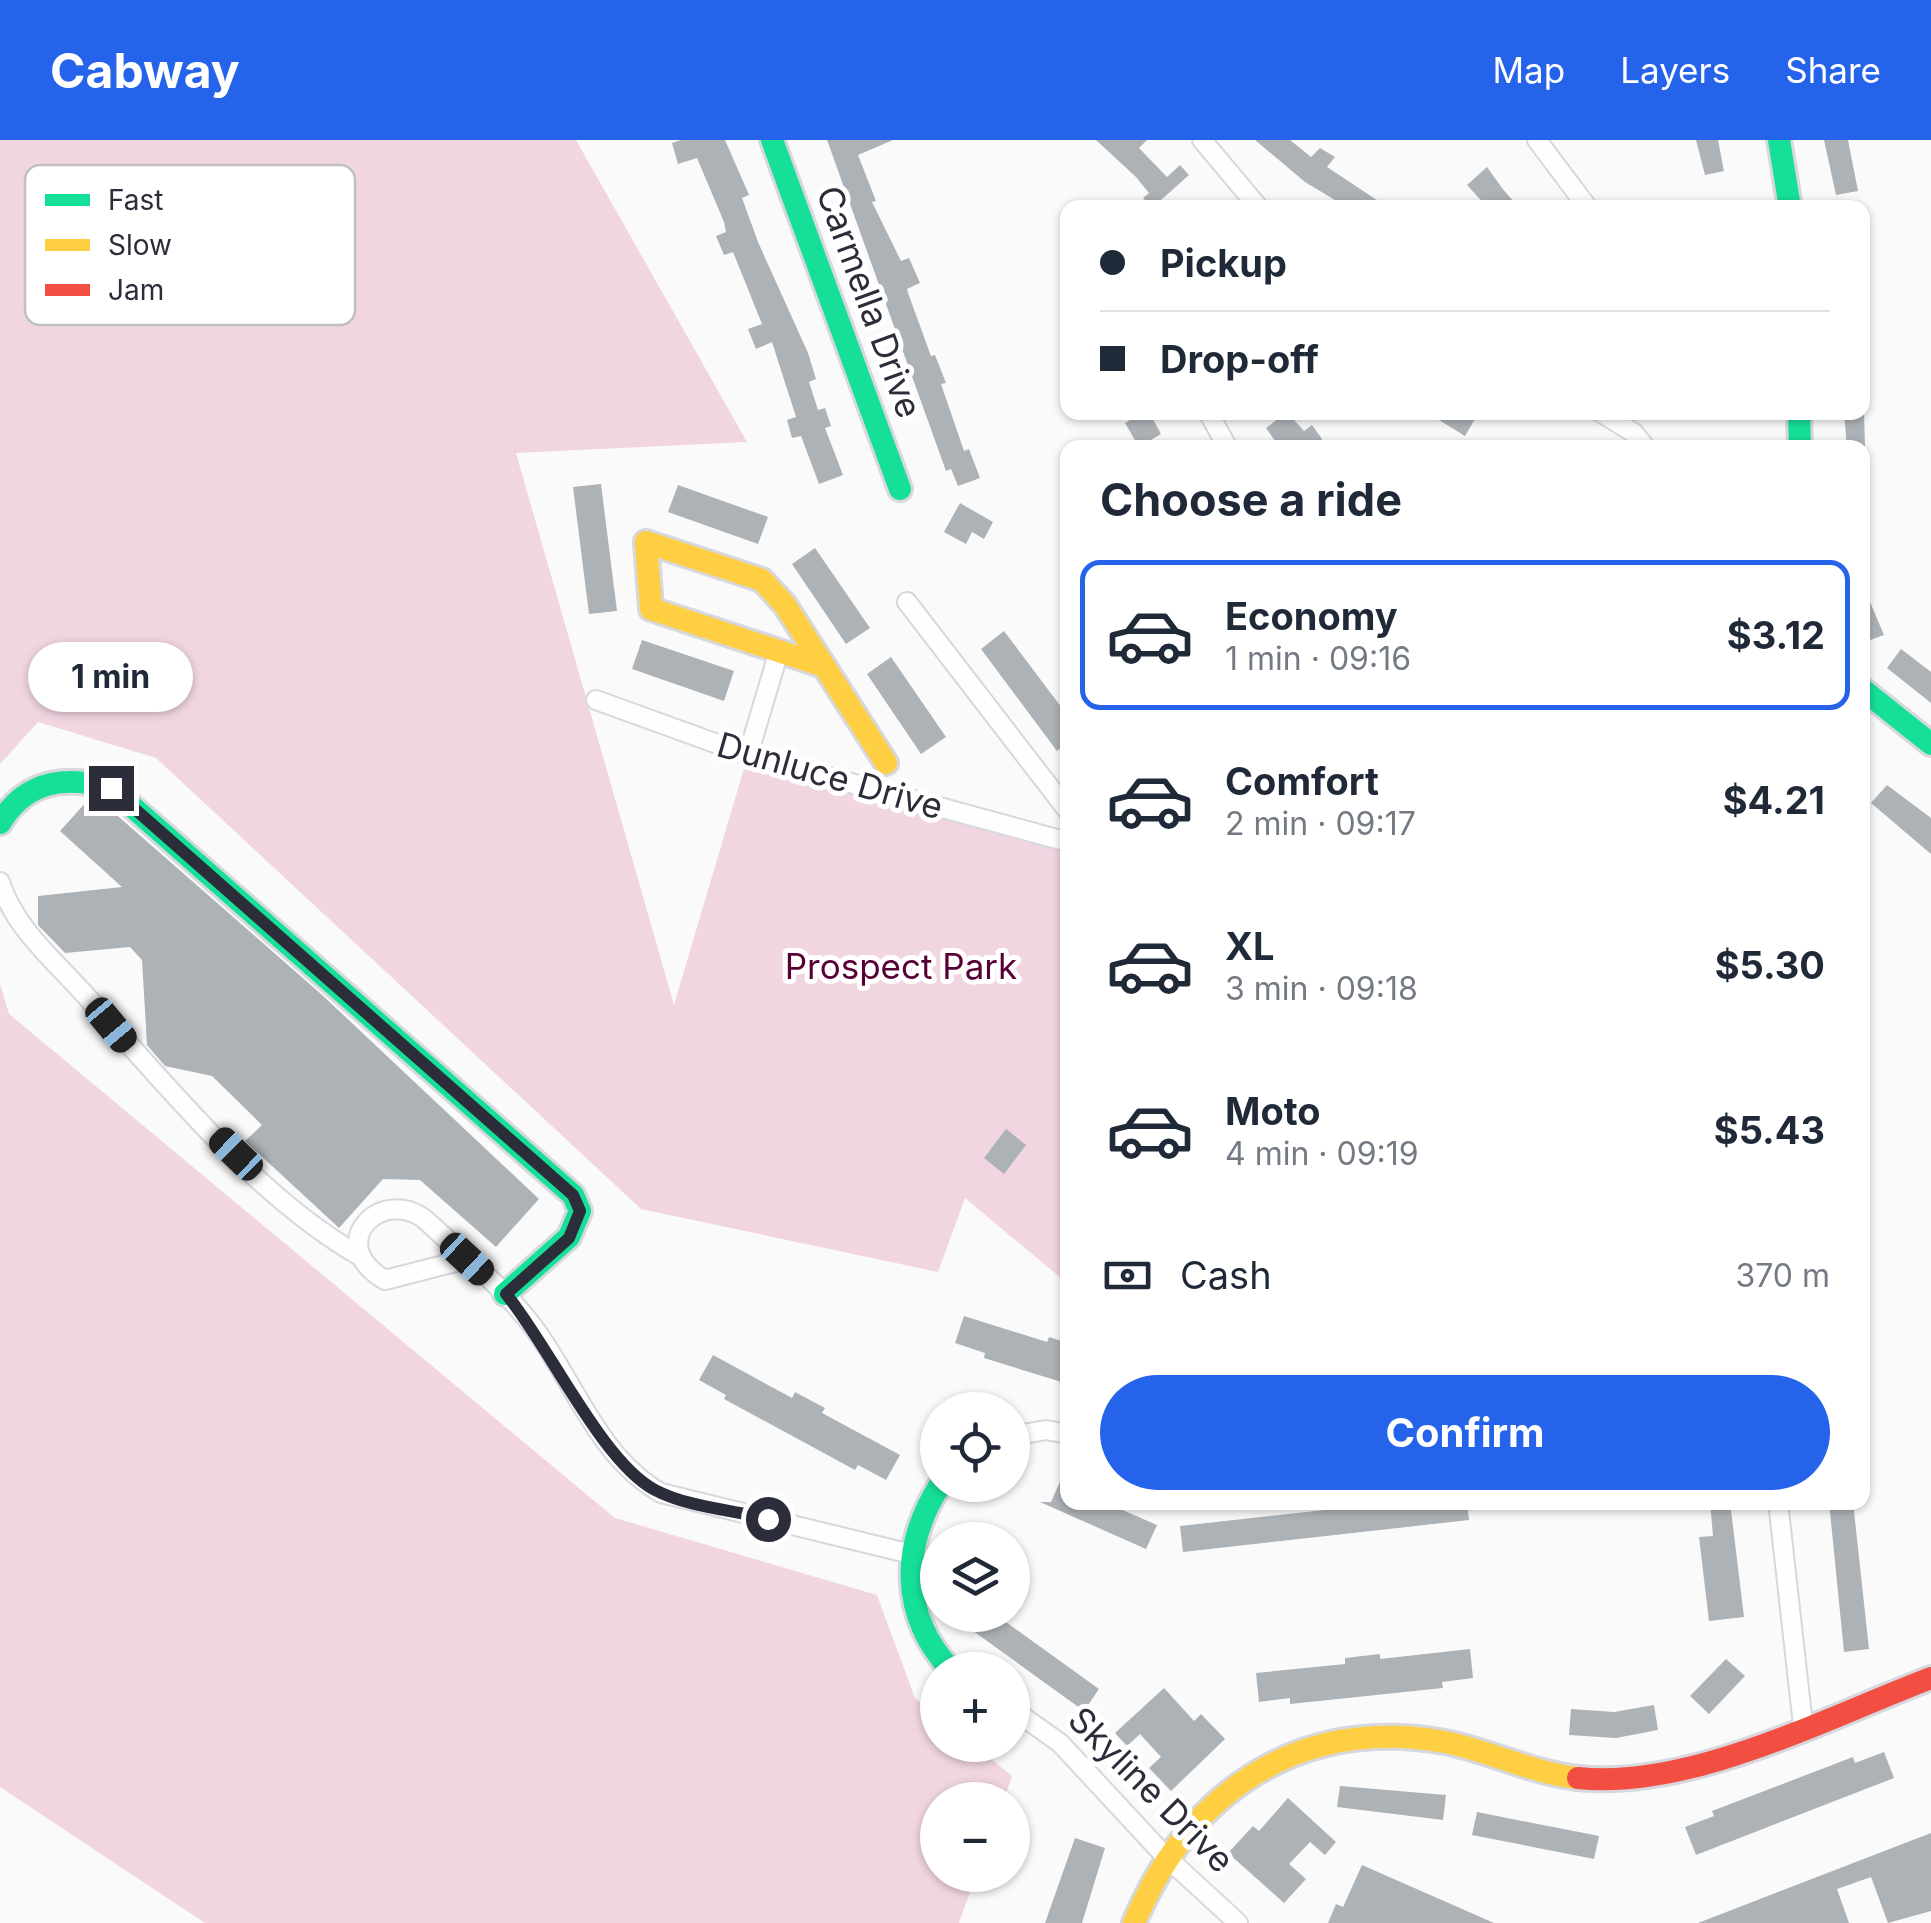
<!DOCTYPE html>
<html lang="en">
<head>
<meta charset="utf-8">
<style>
	body { margin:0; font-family:Inter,sans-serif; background:#f2f2f3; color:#1f2937; height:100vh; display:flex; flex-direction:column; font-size:38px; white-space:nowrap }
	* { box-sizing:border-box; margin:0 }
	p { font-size:32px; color:#747a83 }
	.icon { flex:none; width:55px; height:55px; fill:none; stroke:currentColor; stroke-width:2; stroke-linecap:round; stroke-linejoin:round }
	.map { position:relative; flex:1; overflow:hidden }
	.drawer { position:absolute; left:1060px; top:300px; width:810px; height:1070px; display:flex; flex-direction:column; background:#fff; border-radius:20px; box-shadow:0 2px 8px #0004 }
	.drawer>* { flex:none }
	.guide { position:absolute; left:1060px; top:60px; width:810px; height:220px; border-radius:20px; box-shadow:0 2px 8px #0004; display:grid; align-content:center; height:220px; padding:0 40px; background:#fff }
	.controls { position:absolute; left:920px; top:1252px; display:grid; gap:20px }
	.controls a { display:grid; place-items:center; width:110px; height:110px; border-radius:50%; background:#fff; box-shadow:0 2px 8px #0004; font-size:50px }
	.end { position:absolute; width:45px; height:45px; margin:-22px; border:12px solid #2c2d3a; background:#fff; box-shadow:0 0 0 5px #fff }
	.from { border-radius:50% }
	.bubble { position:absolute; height:70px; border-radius:35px; background:#fff; box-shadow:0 2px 8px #0004; font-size:32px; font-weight:700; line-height:70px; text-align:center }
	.car { position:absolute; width:30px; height:60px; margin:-30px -15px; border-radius:12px; box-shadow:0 0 8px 2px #0007; background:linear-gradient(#222 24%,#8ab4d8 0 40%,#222 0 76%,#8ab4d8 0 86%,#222 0) }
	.guide b { display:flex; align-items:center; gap:35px; height:95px; font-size:38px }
	.guide b+b { border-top:2px solid #e0e1e3 }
	.guide i { width:25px; height:25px; background:#1f2937 }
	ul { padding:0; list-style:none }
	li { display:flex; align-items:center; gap:30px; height:150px; margin:0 20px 15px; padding:0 20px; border:5px solid transparent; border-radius:20px }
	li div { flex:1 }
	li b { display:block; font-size:38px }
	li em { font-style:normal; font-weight:700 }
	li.current { border-color:#2563eb }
	li>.icon { width:90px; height:90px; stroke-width:1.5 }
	h2 { padding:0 40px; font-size:45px; line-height:120px }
	.pay { display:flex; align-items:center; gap:25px; height:110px; padding:0 40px; font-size:38px }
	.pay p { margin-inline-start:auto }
	.action { display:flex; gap:20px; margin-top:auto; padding:20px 40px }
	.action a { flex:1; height:115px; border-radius:60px; background:#2563eb; color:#fff; font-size:40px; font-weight:700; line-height:115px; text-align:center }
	header { display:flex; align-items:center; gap:60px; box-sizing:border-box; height:140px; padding:0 50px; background:#2563eb; color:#fff }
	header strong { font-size:48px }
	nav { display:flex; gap:55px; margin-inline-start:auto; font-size:35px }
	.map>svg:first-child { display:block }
</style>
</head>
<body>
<header>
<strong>Cabway</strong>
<nav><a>Map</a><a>Layers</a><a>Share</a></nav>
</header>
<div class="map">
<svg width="1931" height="1783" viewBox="0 0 1931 1783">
	<rect width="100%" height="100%" fill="#fafafa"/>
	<g fill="#f1d6e2">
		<polygon points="0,0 576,0 747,302 516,313 674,865 748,615 1067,712 1067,1143 965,1058 938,1132 641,1069 156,618 38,582 0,624"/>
		<polygon points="0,844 9,874 615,1378 877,1455 915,1558 937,1576 938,1605 974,1605 1012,1636 1004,1660 938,1660 938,1735 976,1735 959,1783 205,1783 0,1647"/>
	</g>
	<g fill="#adb2b7">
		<polygon points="681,0 725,0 749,55 742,58 758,102 808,213 816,239 809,242 818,270 825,268 831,286 825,288 843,335 819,344 801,296 792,298 787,280 796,277 772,202 756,209 748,189 762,184 733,112 724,115 716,96 726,92 724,82 697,18 678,24 672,3"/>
		<polygon points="827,0 893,0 858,15 876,61 872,62 901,121 909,118 920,143 907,149 908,153 931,216 935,215 946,243 941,244 964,311 969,309 980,338 958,346 951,329 946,331"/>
		<polygon points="1096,0 1147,0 1139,8 1167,37 1180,25 1189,35 1152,68 1143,58 1149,53 1136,37"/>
		<polygon points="1255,0 1290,0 1311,17 1320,8 1335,17 1327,27 1389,68 1348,68 1305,42"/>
		<polygon points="1696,0 1718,0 1724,31 1705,35"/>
		<polygon points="1824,0 1848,0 1858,51 1836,55"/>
		<polygon points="1487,27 1502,48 1519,68 1488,68 1467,45"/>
		<polygon points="1144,272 1149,272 1161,294 1139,307 1125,283"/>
		<polygon points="1287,272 1304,291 1312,285 1322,299 1316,308 1280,308 1266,288"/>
		<polygon points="1426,272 1479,272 1465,296"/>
		<polygon points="1844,272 1864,272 1865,308 1847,308"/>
		<polygon points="601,344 617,471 589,474 573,347"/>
		<polygon points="678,345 768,377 758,404 668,372"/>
		<polygon points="960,363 993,382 984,399 972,392 966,404 944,392"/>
		<polygon points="815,408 870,488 846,504 792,424"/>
		<polygon points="1862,443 1884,495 1862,503"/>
		<polygon points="1004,491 1068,576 1068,603 1057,611 981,509"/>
		<polygon points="642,500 734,531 724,561 632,529"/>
		<polygon points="1901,509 1931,532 1931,563 1887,528"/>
		<polygon points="891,517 946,597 921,614 867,534"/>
		<polygon points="1887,645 1931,678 1931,714 1871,663"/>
		<polygon points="89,659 103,663 321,854 539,1059 496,1107 420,1040 383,1039 339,1088 245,1001 262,985 212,936 165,926 147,905 142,820 130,807 65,813 38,785 38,756 122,747 60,691"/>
		<polygon points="1006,989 1026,1005 1004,1034 984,1018"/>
		<polygon points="964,1176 1047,1202 1049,1197 1068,1203 1068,1244 984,1218 985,1213 955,1203"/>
		<polygon points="713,1215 792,1258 795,1252 825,1268 822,1273 900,1315 886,1340 858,1325 855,1330 724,1259 726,1255 699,1240"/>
		<polygon points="1068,1324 1068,1362 1104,1362 1157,1385 1146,1409 1040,1362 1051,1362"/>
		<polygon points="1397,1362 1467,1362 1469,1380 1183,1412 1180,1386"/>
		<polygon points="1710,1362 1730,1362 1744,1477 1709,1481 1699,1397 1713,1396"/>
		<polygon points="1829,1362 1853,1362 1869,1509 1844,1512"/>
		<polygon points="977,1475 996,1475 1099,1549 1084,1571 969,1488"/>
		<polygon points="1470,1509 1473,1538 1442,1542 1443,1548 1290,1564 1290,1558 1259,1562 1256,1533 1345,1524 1345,1518 1380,1514 1380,1519"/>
		<polygon points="1726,1519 1745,1536 1709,1574 1690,1556"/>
		<polygon points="1164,1548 1194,1581 1201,1574 1225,1599 1171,1651 1149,1628 1161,1617 1140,1594 1127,1606 1115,1593"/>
		<polygon points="1654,1565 1658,1590 1616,1598 1569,1595 1571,1569 1614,1572"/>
		<polygon points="1884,1612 1894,1638 1696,1715 1685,1687 1714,1676 1712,1671 1853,1617 1855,1623"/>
		<polygon points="1340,1646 1446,1655 1443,1680 1337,1667"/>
		<polygon points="1288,1658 1336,1702 1325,1715 1310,1702 1289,1724 1306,1739 1284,1763 1228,1713 1253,1686 1259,1691"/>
		<polygon points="1477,1672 1599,1696 1594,1719 1472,1695"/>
		<polygon points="1931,1693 1931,1771 1888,1783 1871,1737 1837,1749 1849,1783 1698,1783"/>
		<polygon points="1075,1698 1105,1708 1082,1783 1045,1783"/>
		<polygon points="1362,1725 1494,1783 1328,1783 1336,1764 1343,1767"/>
	</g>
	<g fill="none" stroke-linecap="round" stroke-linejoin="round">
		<defs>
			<g id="street">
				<polyline points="1202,0 1259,68"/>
				<polyline points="1537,0 1588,68"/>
				<polyline points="1208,272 1228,308"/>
				<polyline points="1600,272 1634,293 1646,308"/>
				<polyline points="907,462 1068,671"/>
				<polyline points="596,560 748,615 1068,702"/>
				<polyline points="748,615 779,511"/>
				<path d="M0,742C15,789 55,821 87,857C166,945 255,1055 358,1115"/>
				<path d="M467,1119L385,1140C322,1103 384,1042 429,1083C466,1118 507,1150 537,1192C576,1247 600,1318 661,1353L911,1414"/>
				<polyline points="1012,1296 1046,1290 1068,1294"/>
				<polyline points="1778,1362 1803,1585"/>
				<polyline points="1012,1569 1060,1603 1164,1715 1238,1783"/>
			</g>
			<g id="fast">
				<polyline points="772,0 900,349"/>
				<polyline points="1779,0 1790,68"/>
				<polyline points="1799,272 1800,308"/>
				<polyline points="1862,549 1931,604"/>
				<path d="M0,683C26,640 65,635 111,648L573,1055L580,1071L569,1097L505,1154"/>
				<path d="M940,1345C901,1406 900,1475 951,1530"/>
			</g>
			<g id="slow">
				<polyline points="824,526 651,469 646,402 762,440 785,465 886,623"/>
				<path d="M1134,1783C1189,1652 1299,1576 1445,1602C1490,1611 1532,1633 1578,1638"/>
			</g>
			<path id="jam" d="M1578,1638C1690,1650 1828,1577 1931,1538"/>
		</defs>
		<use href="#street" stroke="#d7d7de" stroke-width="22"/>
		<use href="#fast" stroke="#d7d7de" stroke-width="28"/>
		<use href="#slow" stroke="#d7d7de" stroke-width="28"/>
		<use href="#jam" stroke="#d7d7de" stroke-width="28"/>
		<use href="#street" stroke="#fefefe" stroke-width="18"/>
		<use href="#fast" stroke="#16e098" stroke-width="22"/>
		<use href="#slow" stroke="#ffcf43" stroke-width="22"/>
		<use href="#jam" stroke="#f24e42" stroke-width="22"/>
	</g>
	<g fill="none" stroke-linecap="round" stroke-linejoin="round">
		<path stroke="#2c2d3a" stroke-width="12" d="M111,648L573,1055L580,1071L569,1098L506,1154C549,1206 602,1322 655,1350C687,1367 733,1370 768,1379"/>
	</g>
	<g text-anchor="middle" stroke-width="10" stroke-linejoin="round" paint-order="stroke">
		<g font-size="35" fill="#2c2d3a" stroke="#fff">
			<text transform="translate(869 162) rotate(70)" y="12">Carmella Drive</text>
			<text transform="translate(830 636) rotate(16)" y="12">Dunluce Drive</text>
			<text transform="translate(1151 1650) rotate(45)" y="12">Skyline Drive</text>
		</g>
		<g font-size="35" fill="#580036" stroke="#fff">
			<text x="901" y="839">Prospect Park</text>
		</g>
	</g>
	<rect x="25" y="25" width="330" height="160" rx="15" fill="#fff" stroke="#c0c0c4" stroke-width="2.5"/>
	<rect x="45" y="54" width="45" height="12" fill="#16e098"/>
	<rect x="45" y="99" width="45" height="12" fill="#ffcf43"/>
	<rect x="45" y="144" width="45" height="12" fill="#f24e42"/>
	<g font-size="28" fill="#2c2d3a">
		<text x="108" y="70">Fast</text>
		<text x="108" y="115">Slow</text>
		<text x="108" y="160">Jam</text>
	</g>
</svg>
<div class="controls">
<a><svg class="icon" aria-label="locate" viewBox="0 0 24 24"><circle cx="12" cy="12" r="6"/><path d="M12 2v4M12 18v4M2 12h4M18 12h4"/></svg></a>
<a><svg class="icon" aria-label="layers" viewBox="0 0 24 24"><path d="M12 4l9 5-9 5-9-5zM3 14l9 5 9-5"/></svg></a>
<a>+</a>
<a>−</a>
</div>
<i class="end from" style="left:768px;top:1379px"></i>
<i class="end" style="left:111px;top:648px"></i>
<div class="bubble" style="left:28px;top:502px;width:165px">1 min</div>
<i class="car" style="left:111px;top:885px;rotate:140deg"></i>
<i class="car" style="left:236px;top:1014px;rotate:314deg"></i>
<i class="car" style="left:467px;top:1119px;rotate:133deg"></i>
<div class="guide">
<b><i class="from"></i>Pickup</b>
<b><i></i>Drop-off</b>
</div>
<section class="drawer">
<h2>Choose a ride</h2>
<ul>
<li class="current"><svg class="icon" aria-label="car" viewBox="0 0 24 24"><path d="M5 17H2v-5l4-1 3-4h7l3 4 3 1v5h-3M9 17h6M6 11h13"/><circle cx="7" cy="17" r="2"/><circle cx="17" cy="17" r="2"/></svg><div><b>Economy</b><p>1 min · 09:16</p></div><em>$3.12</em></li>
<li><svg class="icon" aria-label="car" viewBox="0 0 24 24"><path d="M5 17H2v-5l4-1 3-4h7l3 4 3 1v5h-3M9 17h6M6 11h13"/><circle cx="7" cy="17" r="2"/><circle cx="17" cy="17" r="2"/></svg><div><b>Comfort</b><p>2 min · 09:17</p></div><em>$4.21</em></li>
<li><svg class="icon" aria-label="car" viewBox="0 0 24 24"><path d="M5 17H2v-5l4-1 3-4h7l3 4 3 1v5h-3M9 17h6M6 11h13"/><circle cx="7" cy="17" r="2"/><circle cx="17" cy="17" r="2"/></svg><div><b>XL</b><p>3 min · 09:18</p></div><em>$5.30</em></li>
<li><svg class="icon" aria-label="car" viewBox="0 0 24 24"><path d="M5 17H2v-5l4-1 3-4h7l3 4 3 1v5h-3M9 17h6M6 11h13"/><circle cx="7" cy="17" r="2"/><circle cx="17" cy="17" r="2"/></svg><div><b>Moto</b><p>4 min · 09:19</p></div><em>$5.43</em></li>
</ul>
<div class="pay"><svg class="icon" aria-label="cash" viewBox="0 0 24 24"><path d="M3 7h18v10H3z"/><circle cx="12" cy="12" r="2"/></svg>Cash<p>370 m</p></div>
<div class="action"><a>Confirm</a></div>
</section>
</div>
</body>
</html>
